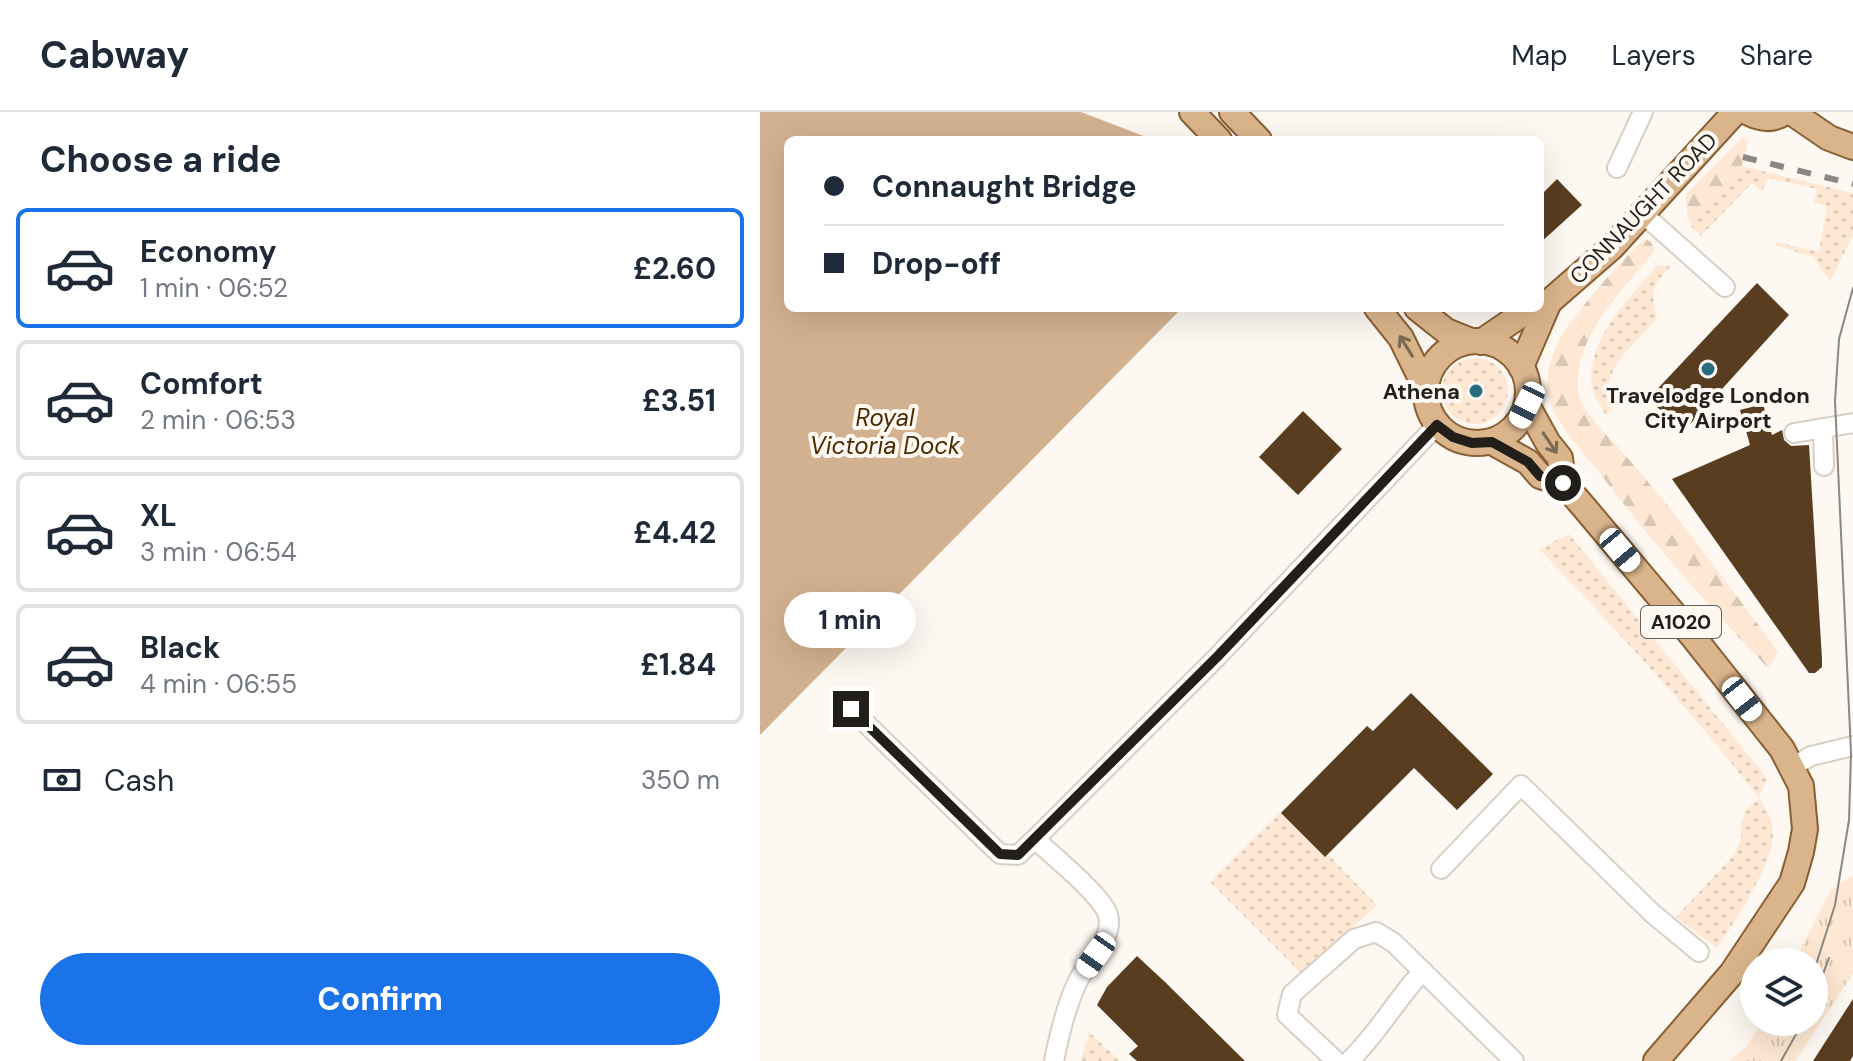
<!DOCTYPE html>
<html lang="en">
<head>
<meta charset="utf-8">
<style>
	body { margin:0; font-family:"DM Sans",sans-serif; background:#f2f2f3; color:#1f2937; height:100vh; display:flex; flex-direction:column; font-size:30px; white-space:nowrap }
	* { box-sizing:border-box; margin:0 }
	p { font-size:26px; color:#747a83 }
	.icon { flex:none; width:44px; height:44px; fill:none; stroke:currentColor; stroke-width:2; stroke-linecap:round; stroke-linejoin:round }
	.map { position:relative; flex:1; overflow:hidden }
	.drawer { display:flex; flex-direction:column; background:#fff; width:760px }
	.drawer>* { flex:none }
	.banner { position:absolute; left:24px; top:24px; width:760px; height:176px; border-radius:12px; box-shadow:0 8px 32px #0002; display:grid; align-content:center; height:176px; padding:0 40px; background:#fff }
	.controls { position:absolute; left:980px; top:836px; display:grid; gap:16px }
	.controls a { display:grid; place-items:center; width:88px; height:88px; border-radius:50%; background:#fff; box-shadow:0 8px 32px #0002; font-size:40px }
	.end { position:absolute; width:36px; height:36px; margin:-18px; border:10px solid #221f1b; background:#fff; box-shadow:0 0 0 4px #fff }
	.from { border-radius:50% }
	.bubble { position:absolute; height:56px; border-radius:28px; background:#fff; box-shadow:0 8px 32px #0002; font-size:26px; font-weight:700; line-height:56px; text-align:center }
	.car { position:absolute; width:24px; height:48px; margin:-24px -12px; border-radius:10px; box-shadow:0 0 6px 2px #0007; background:linear-gradient(#fff 24%,#345 0 40%,#fff 0 76%,#345 0 86%,#fff 0) }
	.banner b { display:flex; align-items:center; gap:28px; height:76px; font-size:30px }
	.banner b+b { border-top:2px solid #e0e1e3 }
	.banner i { width:20px; height:20px; background:#1f2937 }
	ul { padding:0; list-style:none }
	li { display:flex; align-items:center; gap:24px; height:120px; margin:0 16px 12px; padding:0 24px; border:4px solid #e0e1e3; border-radius:12px }
	li div { flex:1 }
	li b { display:block; font-size:30px }
	li em { font-style:normal; font-weight:700 }
	li.current { border-color:#1a73e8 }
	li>.icon { width:72px; height:72px; stroke-width:1.5 }
	h2 { padding:0 40px; font-size:36px; line-height:96px }
	.pay { display:flex; align-items:center; gap:20px; height:88px; padding:0 40px; font-size:30px }
	.pay p { margin-inline-start:auto }
	.primary-button { display:flex; gap:16px; margin-top:auto; padding:16px 40px }
	.primary-button a { flex:1; height:92px; border-radius:48px; background:#1a73e8; color:#fff; font-size:32px; font-weight:700; line-height:92px; text-align:center }
	header { display:flex; align-items:center; gap:48px; box-sizing:border-box; height:112px; padding:0 40px; background:#fff; border-bottom:2px solid #e0e1e3 }
	header strong { font-size:38px }
	nav { display:flex; gap:44px; margin-inline-start:auto; font-size:28px }
	main { display:flex; flex:1; min-height:0 }
	.map>svg:first-child { display:block }
</style>
</head>
<body>
<header>
<strong>Cabway</strong>
<nav><a>Map</a><a>Layers</a><a>Share</a></nav>
</header>
<main>
<section class="drawer">
<h2>Choose a ride</h2>
<ul>
<li class="current"><svg class="icon" aria-label="car" viewBox="0 0 24 24"><path d="M5 17H2v-5l4-1 3-4h7l3 4 3 1v5h-3M9 17h6M6 11h13"/><circle cx="7" cy="17" r="2"/><circle cx="17" cy="17" r="2"/></svg><div><b>Economy</b><p>1 min · 06:52</p></div><em>£2.60</em></li>
<li><svg class="icon" aria-label="car" viewBox="0 0 24 24"><path d="M5 17H2v-5l4-1 3-4h7l3 4 3 1v5h-3M9 17h6M6 11h13"/><circle cx="7" cy="17" r="2"/><circle cx="17" cy="17" r="2"/></svg><div><b>Comfort</b><p>2 min · 06:53</p></div><em>£3.51</em></li>
<li><svg class="icon" aria-label="car" viewBox="0 0 24 24"><path d="M5 17H2v-5l4-1 3-4h7l3 4 3 1v5h-3M9 17h6M6 11h13"/><circle cx="7" cy="17" r="2"/><circle cx="17" cy="17" r="2"/></svg><div><b>XL</b><p>3 min · 06:54</p></div><em>£4.42</em></li>
<li><svg class="icon" aria-label="car" viewBox="0 0 24 24"><path d="M5 17H2v-5l4-1 3-4h7l3 4 3 1v5h-3M9 17h6M6 11h13"/><circle cx="7" cy="17" r="2"/><circle cx="17" cy="17" r="2"/></svg><div><b>Black</b><p>4 min · 06:55</p></div><em>£1.84</em></li>
</ul>
<div class="pay"><svg class="icon" aria-label="cash" viewBox="0 0 24 24"><path d="M3 7h18v10H3z"/><circle cx="12" cy="12" r="2"/></svg>Cash<p>350 m</p></div>
<div class="primary-button"><a>Confirm</a></div>
</section>
<div class="map">
<svg width="1093" height="949" viewBox="0 0 1093 949">
	<defs>
		<pattern id="grass-dots" width="8" height="8" patternUnits="userSpaceOnUse" patternTransform="scale(2)"><rect width="8" height="8" fill="#fee8d3"/><path d="M2 2h.1M6 6h.1" fill="none" stroke="#d9c7b5" stroke-width="1.8" stroke-linecap="round"/></pattern>
		<pattern id="forest-firs" width="22" height="20" patternUnits="userSpaceOnUse" patternTransform="scale(2)"><rect width="22" height="20" fill="#fee8d3"/><path d="M5 1l3.5 6h-7zM16 11l3.5 6h-7z" fill="#d9c7b5"/></pattern>
		<pattern id="park-tufts" width="24" height="20" patternUnits="userSpaceOnUse" patternTransform="scale(2)"><rect width="24" height="20" fill="#fee8d3"/><path d="M3 7l-1-3M5 7V3M7 7l1-3M15 17l-1-3M17 17v-4M19 17l1-3" fill="none" stroke="#d9c7b5"/></pattern>
	</defs>
	<rect width="100%" height="100%" fill="#fef8f3"/>
	<g fill="url(#grass-dots)">
		<polygon points="982,54 1093,81 1093,124 1070,169 1053,145 1015,133 1017,130 1059,140 1067,94 1054,90 1057,77 1008,66 1002,79 992,71 941,124 931,114 931,110"/>
		<path d="M897,153L911,154C890,176 891,177 897,207C877,230 834,262 853,296L846,303C842,296 836,289 834,282C820,232 869,188 897,153Z"/>
		<circle cx="715" cy="279" r="33"/>
		<path d="M809,422L1007,666L999,686C1006,697 1013,707 1013,721C1014,752 974,810 957,836L916,805L973,744L981,728V712L985,699L999,686C931,598 856,517 779,437Z"/>
		<polygon points="524,697 617,793 543,863 450,770"/>
		<polygon points="329,920 360,949 321,949"/>
	</g>
	<g fill="url(#forest-firs)">
		<polygon points="982,26 988,29 982,54 931,110 927,104 926,82"/>
		<path d="M885,127L891,130L895,138C864,178 813,223 818,279C819,295 845,321 856,333C915,398 965,469 1018,539L1009,557C948,494 891,429 838,359C820,336 794,311 788,283C784,265 793,239 801,224C813,204 867,141 885,127Z"/>
	</g>
	<polygon fill="url(#park-tufts)" points="1093,763 1093,862 1035,949 969,949 985,936 1002,910 1054,910 1054,850 1034,850 1070,779"/>
	<polygon fill="#d2b190" points="0,0 321,0 394,28 28,28 28,196 422,196 0,623"/>
	<g fill="#593d20">
		<polygon points="797,67 822,93 780,131 780,84"/>
		<polygon points="997,171 1029,203 924,319 888,287"/>
		<polygon points="1003,292 1012,323 1022,318 1024,328 1031,334 1049,333 1062,547 1062,555 1055,561 1049,561 912,367 990,333 980,298"/>
		<polygon points="543,299 582,337 538,383 499,345"/>
		<polygon points="651,581 733,662 697,698 654,656 565,745 521,701 607,614 613,619"/>
		<polygon points="377,844 405,870 485,949 377,949 369,942 378,934 337,893 347,875"/>
		<polygon points="1093,887 1093,944 1090,949 1053,949"/>
	</g>
	<g fill="none" stroke-linecap="round" stroke-linejoin="round">
		<defs>
			<g id="minor">
				<polyline points="857,56 883,0"/>
				<polyline points="883,102 965,175"/>
				<polyline points="1063,316 1064,354"/>
				<polyline points="1034,321 1093,311"/>
				<polyline points="91,597 240,742 258,743 275,727"/>
				<polyline points="1032,655 1051,644 1093,634"/>
				<polyline points="681,757 761,673 892,801 939,840"/>
				<path d="M294,949C299,924 306,894 317,871C326,850 359,823 346,798C334,777 294,745 275,727L458,544L677,313"/>
				<polyline points="576,949 527,903 532,882 594,827 616,820 634,831 754,949"/>
				<path d="M589,949C618,922 636,887 663,859"/>
			</g>
			<g id="major">
				<polyline points="432,0 459,28"/>
				<polyline points="472,0 499,28"/>
				<path d="M987,0C1000,7 1013,9 1025,0"/>
				<polyline points="1031,0 1069,26 1093,35"/>
				<polyline points="780,193 789,190 852,135 975,0"/>
				<polyline points="617,196 641,226 666,277"/>
				<polyline points="657,196 686,219 711,229"/>
				<circle cx="717" cy="280" r="51"/>
				<polyline points="721,230 771,196"/>
				<polyline points="761,255 789,190"/>
				<polyline points="767,293 788,331 800,346 803,371"/>
				<polyline points="732,330 768,350 780,364 803,371 823,394 934,526 1022,637 1041,674 1045,717 1041,740 1032,771 972,861 896,949"/>
			</g>
		</defs>
		<use href="#minor" stroke="#d8cfc6" stroke-width="22"/>
		<use href="#major" stroke="#896033" stroke-width="28"/>
		<use href="#minor" stroke="#fff" stroke-width="18"/>
		<use href="#major" stroke="#dab58c" stroke-width="24"/>
		<g stroke="#8c8783" stroke-width="2">
			<polyline points="1054,859 1075,793 1089,708 1091,641 1075,289 1079,227 1093,176"/>
			<polyline points="1054,886 1069,846"/>
			<polyline points="1021,949 1043,910"/>
		</g>
		<polyline stroke="#8c8783" stroke-width="6" stroke-dasharray="14 14" stroke-linecap="butt" points="983,45 1093,72"/>
	</g>
	<defs><path id="oneway-shaft" d="M-6 0H5M1.5-3L5.5 0L1.5 3" fill="none" stroke-width="1.6" stroke-linecap="round" stroke-linejoin="round" transform="scale(2)"/></defs>
	<g stroke="#7e6a54">
		<use href="#oneway-shaft" transform="translate(646 234) rotate(-122)"/>
		<use href="#oneway-shaft" transform="translate(790 331) rotate(56)"/>
	</g>
	<g fill="none" stroke-linecap="round" stroke-linejoin="round">
		<polyline stroke="#221f1b" stroke-width="10" points="91,597 240,742 258,743 458,544 677,313 693,325 712,331 732,330 768,350 780,364 803,371"/>
	</g>
	<g fill="#296e7e" stroke="#fef8f3" stroke-width="3">
		<circle cx="948" cy="257" r="8"/>
		<circle cx="716" cy="279" r="8"/>
	</g>
	<g text-anchor="middle" stroke-width="8" stroke-linejoin="round" paint-order="stroke">
		<rect fill="#fef8f3" stroke="#64605c" stroke-width="2" x="881" y="494" width="80" height="32" rx="6"/>
		<g font-size="20" font-weight="bold" fill="#221f1b">
			<text x="921" y="517">A1020</text>
		</g>
		<g font-size="22" fill="#221f1b" stroke="#fef8f3">
			<text transform="translate(883 96) rotate(-46)" y="8">CONNAUGHT ROAD</text>
		</g>
		<g font-size="22" font-weight="bold" fill="#221f1b" stroke="#fef8f3" text-anchor="end">
			<text x="700" y="287">Athena</text>
			<text x="948" y="291" text-anchor="middle">Travelodge London<tspan x="948" dy="25">City Airport</tspan></text>
		</g>
		<g font-size="24" font-style="italic" fill="#4b2a00" stroke="#fef8f3">
			<text x="125" y="314">Royal<tspan x="125" dy="28">Victoria Dock</tspan></text>
		</g>
	</g>
</svg>
<div class="controls">
<a><svg class="icon" aria-label="layers" viewBox="0 0 24 24"><path d="M12 4l9 5-9 5-9-5zM3 14l9 5 9-5"/></svg></a>
</div>
<i class="end from" style="left:803px;top:371px"></i>
<i class="end" style="left:91px;top:597px"></i>
<div class="bubble" style="left:24px;top:480px;width:132px">1 min</div>
<i class="car" style="left:767px;top:293px;rotate:206deg"></i>
<i class="car" style="left:860px;top:438px;rotate:140deg"></i>
<i class="car" style="left:982px;top:587px;rotate:142deg"></i>
<i class="car" style="left:336px;top:843px;rotate:215deg"></i>
<div class="banner">
<b><i class="from"></i>Connaught Bridge</b>
<b><i></i>Drop-off</b>
</div>
</div>
</main>
</body>
</html>
